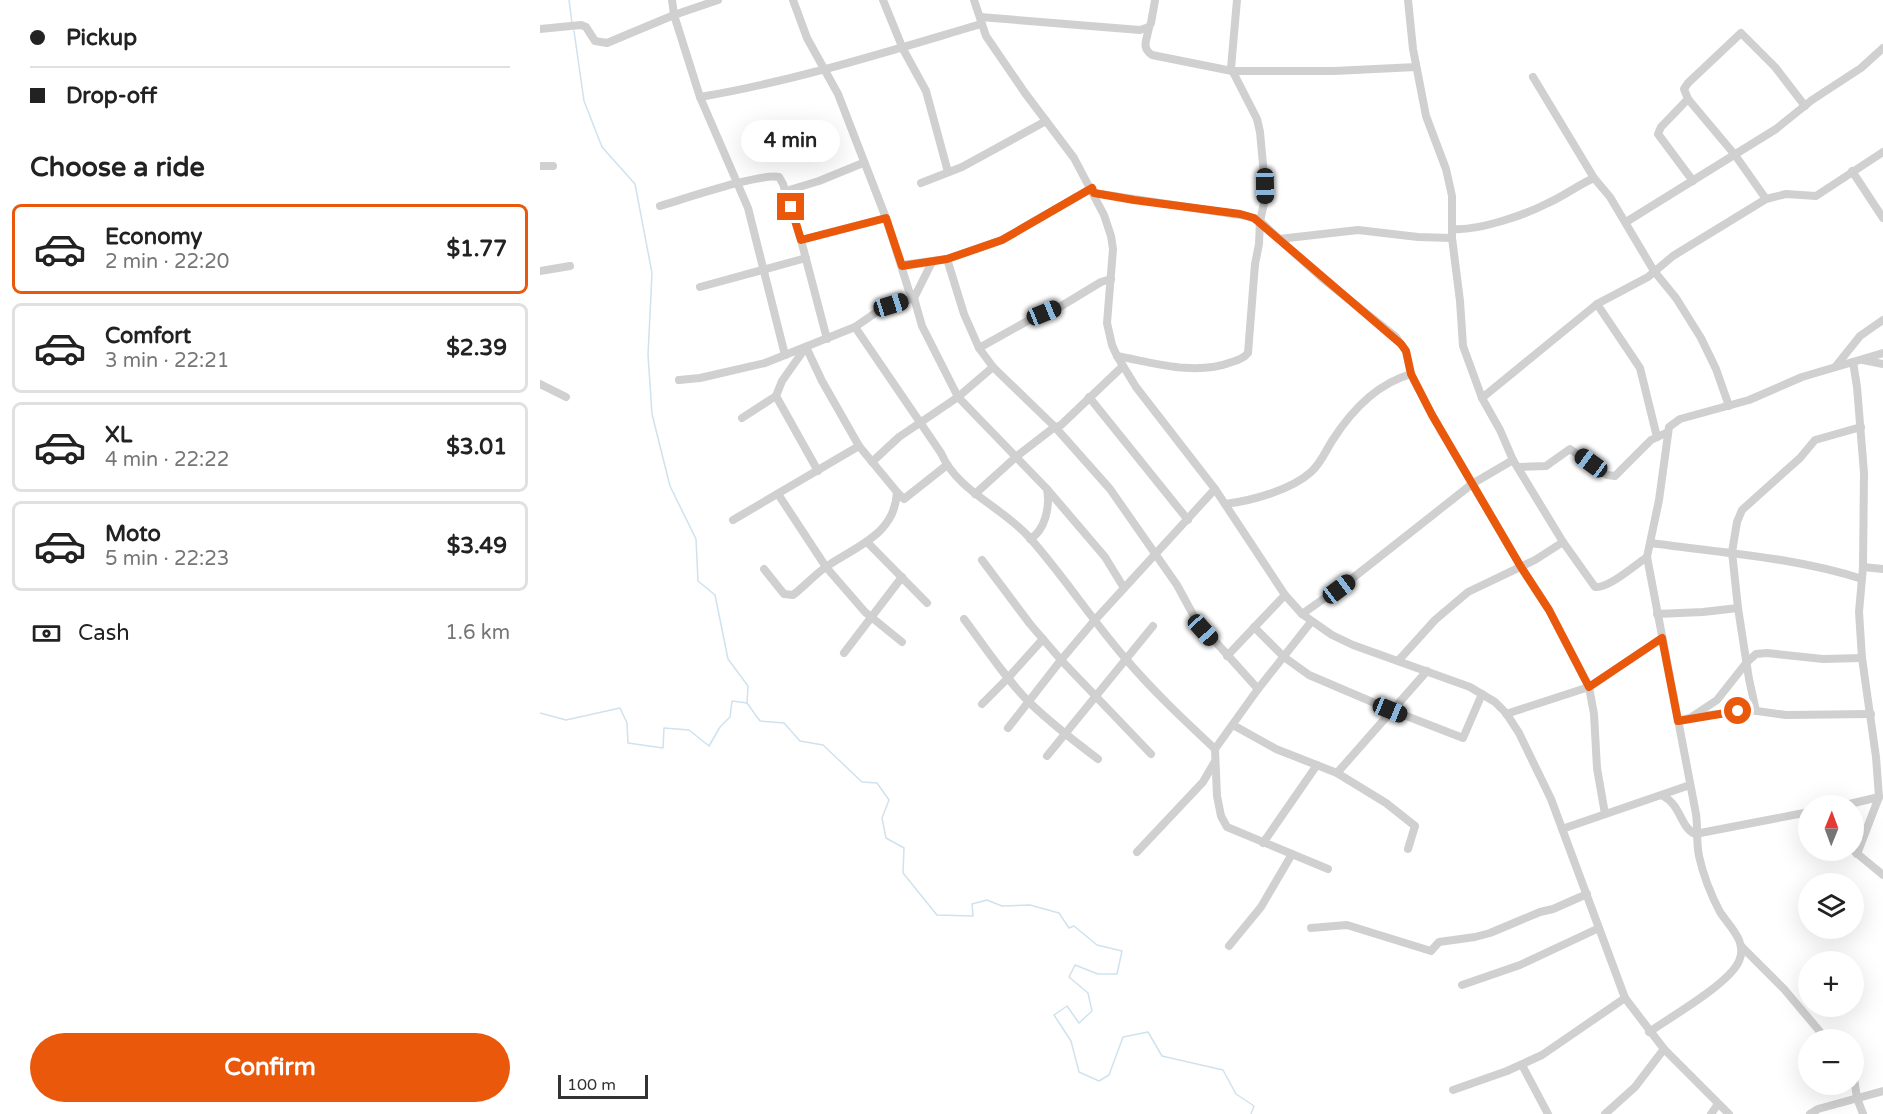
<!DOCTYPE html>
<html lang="en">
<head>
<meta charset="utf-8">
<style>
	body { margin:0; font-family:"Varela Round",sans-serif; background:#f6f6f6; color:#222; height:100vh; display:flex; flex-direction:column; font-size:22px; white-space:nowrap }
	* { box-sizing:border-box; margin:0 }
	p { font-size:20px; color:#767676 }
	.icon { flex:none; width:33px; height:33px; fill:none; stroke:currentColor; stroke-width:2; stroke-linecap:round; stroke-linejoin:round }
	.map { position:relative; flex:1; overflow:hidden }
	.side { display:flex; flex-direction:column; background:#fff; width:540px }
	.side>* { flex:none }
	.banner { display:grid; align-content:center; height:132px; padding:0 30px; background:#fff }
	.needle { width:39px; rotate:1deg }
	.controls { position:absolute; left:1258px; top:795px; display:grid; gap:12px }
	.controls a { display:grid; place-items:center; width:66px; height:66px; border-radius:50%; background:#fff; box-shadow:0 6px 24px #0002; font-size:30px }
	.scale { position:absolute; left:18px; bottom:15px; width:90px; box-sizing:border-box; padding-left:6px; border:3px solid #333; border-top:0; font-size:16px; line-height:21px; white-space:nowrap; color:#333; -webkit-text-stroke:4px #fff; paint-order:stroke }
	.end { position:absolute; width:27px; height:27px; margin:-14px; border:8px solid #ea580c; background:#fff; box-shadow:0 0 0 3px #fff }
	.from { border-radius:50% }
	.bubble { position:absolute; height:42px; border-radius:21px; background:#fff; box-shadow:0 6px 24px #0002; font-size:20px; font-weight:700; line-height:42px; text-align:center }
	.car { position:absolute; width:18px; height:36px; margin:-18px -9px; border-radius:8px; box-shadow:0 0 4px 2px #0007; background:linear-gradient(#222 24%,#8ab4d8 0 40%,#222 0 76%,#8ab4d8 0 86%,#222 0) }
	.banner b { display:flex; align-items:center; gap:21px; height:57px; font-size:22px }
	.banner b+b { border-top:2px solid #e0e0e0 }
	.banner i { width:15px; height:15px; background:#222 }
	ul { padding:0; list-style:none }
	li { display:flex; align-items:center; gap:18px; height:90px; margin:0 12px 9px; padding:0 18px; border:3px solid #e0e0e0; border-radius:9px }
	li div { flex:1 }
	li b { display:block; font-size:22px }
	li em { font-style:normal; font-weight:700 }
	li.on { border-color:#ea580c }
	li>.icon { width:54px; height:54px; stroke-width:1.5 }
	h2 { padding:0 30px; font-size:27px; line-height:72px }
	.pay { display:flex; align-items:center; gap:15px; height:66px; padding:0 30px; font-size:22px }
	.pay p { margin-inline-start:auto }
	.button { display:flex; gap:12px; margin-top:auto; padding:12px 30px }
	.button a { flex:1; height:69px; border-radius:36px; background:#ea580c; color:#fff; font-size:24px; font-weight:700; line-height:69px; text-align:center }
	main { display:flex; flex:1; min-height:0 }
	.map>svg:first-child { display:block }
</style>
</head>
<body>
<main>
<section class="side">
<div class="banner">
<b><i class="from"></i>Pickup</b>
<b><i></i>Drop-off</b>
</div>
<h2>Choose a ride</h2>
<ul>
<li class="on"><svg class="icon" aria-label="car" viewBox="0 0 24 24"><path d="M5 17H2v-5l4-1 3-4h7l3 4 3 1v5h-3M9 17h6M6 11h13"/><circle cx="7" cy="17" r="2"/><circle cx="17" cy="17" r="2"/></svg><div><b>Economy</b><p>2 min · 22:20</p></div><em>$1.77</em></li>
<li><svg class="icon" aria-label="car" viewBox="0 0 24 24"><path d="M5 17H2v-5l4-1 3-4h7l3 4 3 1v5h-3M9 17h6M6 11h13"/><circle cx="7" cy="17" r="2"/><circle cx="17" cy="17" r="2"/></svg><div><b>Comfort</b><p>3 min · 22:21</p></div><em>$2.39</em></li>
<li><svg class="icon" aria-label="car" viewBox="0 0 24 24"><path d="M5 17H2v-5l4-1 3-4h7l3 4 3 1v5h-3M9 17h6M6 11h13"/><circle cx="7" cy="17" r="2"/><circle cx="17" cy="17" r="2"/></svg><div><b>XL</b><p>4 min · 22:22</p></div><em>$3.01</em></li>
<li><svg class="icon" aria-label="car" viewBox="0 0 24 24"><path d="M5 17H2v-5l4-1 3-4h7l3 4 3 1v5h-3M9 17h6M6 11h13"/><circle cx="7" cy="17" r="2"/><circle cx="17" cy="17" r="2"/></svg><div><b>Moto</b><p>5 min · 22:23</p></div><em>$3.49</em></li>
</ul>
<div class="pay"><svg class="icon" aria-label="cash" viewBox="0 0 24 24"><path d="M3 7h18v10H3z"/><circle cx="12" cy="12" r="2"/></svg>Cash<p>1.6 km</p></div>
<div class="button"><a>Confirm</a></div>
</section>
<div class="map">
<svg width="1343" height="1114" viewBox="0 0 1343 1114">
	<rect width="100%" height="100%" fill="#fff"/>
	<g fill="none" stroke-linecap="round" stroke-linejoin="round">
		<g stroke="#cfe2ee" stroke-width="1.5">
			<polyline points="29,0 32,23"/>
			<polyline points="34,31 44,101 62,147 95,184 112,273 108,355 112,414 130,486 156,539 158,581 175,595 188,659 208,686 207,703"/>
			<polyline points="0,713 26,720 80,708 87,723 88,743 123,748 124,728 149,730 169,746 180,727 190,717 192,701 207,703 220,721 244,723 260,741 283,745 322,782 337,783 349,800 342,818 346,838 364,848 363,873 397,915 433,916 432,904 447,900 462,906 490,905 519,913 529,928 534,926 557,945 582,951 577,974 558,974 535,965 529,977 548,993 552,1011 539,1023 527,1006 514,1015 531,1041 539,1072 559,1081 569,1075 583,1037 608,1032 622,1056 683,1070 696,1094 714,1106 711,1114"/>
		</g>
		<g stroke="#d0d0d0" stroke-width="8">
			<polyline points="132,0 134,15 160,97 208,208 245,355"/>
			<path d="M253,0L267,38L298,94L346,218L369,291L374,298L382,326L418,397L507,489C510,505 506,530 490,539"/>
			<polyline points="343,0 363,49 386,91 408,172"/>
			<polyline points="434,0 446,36 485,93 534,158 564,215 571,236 573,249 567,323 572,345 577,356 596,387 675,489 745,595 762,614 792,635 813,645 930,687 955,702 966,713 979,733 1011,799 1085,998 1124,1049 1189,1114"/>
			<path d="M868,0L873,49L886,116L906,169L912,196V238L920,301L923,346L942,398L960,430L973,460L1023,542L1055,587C1068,589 1095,565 1107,557"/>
			<polyline points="440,17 600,30 609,27 611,23 615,0"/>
			<path d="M609,27C608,38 600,47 612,55L692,71H794L876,67"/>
			<polyline points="0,29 41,25 46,27 55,41 67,43 134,15 178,0"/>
			<polyline points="993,77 1054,178"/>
			<path d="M160,97C255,81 349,51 441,24"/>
			<polyline points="1148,99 1121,127 1118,134 1153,181"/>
			<polyline points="0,166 13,166"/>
			<polyline points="1312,171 1343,218"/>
			<polyline points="381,183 422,167 506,121"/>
			<polyline points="246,191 279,181 323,163"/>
			<polyline points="554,193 707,216 720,221 739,239 818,230 878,237 912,238"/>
			<polyline points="1226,199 1246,194 1276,196 1343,152"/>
			<path d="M120,206C144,199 219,173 239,177L243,184L261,240L287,339"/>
			<polyline points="1086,222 1236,129 1272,100 1321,68 1343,48"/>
			<path d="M913,229C938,231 985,215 1008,203C1024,196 1038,185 1054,178L1070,197L1114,271L1136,298L1161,338L1176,369L1189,406"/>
			<polyline points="739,239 782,278 856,337 866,351 871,374 892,415 981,567 1009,610 1049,687 1054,714 1057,768 1065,814"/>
			<polyline points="261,240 346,218"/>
			<polyline points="407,259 424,314 439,348 453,367 515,427 570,489 637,585 656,620 718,689"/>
			<polyline points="362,265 407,259 462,240 552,188"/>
			<polyline points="0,271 30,266"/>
			<polyline points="160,287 266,258"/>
			<polyline points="1057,304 1100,368 1117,437"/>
			<path d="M315,327L401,453C418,492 461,506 489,537C523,575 551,619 585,658C613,691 644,720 675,749"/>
			<polyline points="439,348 491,319 518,308 561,282 571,279"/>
			<path d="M577,356C615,363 655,376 692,362C699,360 704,358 708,353L715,264L719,244L720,221L725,199V186L720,132L717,119L691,68L697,0"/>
			<polyline points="1323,360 1343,364"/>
			<polyline points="1313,362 1317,387 1324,473 1323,567 1319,612 1322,658 1336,757 1339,797 1317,854"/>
			<polyline points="1296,366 1320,336 1343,320"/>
			<polyline points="139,380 160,378 225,363 315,327 341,309 374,298 392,262"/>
			<polyline points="0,384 26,397"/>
			<polyline points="236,396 278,471"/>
			<polyline points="549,397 648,520"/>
			<polyline points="942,398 1057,304 1108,277 1133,256 1226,199 1195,155 1148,99 1144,89 1148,83 1201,33 1235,67 1265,106"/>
			<polyline points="202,418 236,396 242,381 266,347 282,381 319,446 357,492"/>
			<polyline points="332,462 359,437 418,397 453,367"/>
			<polyline points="978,467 1006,466 1030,449 1067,475 1075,476 1111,440 1128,432"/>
			<polyline points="507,489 565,557 584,588"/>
			<polyline points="238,494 286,567 325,612 362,642"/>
			<polyline points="435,494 477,456 512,429 521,425 583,366"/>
			<path d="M685,504C711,501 751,490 771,472C781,463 785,452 792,441C811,411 836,384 871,374"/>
			<polyline points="193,520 319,446"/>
			<polyline points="327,542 387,603"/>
			<path d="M1111,543C1182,553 1254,557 1322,579"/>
			<polyline points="442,560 490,624 521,660 611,754"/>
			<polyline points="1323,567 1343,569"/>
			<path d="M224,569L244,594L253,595C265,586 274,575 286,567C316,546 355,535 357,492L364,499L407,465"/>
			<polyline points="762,614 809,581 932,484 973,460"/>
			<polyline points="1117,614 1163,612 1198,608"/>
			<path d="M424,619C445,647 465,678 490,703C511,723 534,741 558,759"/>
			<polyline points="771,622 718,689 675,749 677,796 681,816 687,827 788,869"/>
			<polyline points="714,627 744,657 769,675 851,710 923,738 942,694"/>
			<polyline points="304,653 362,577"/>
			<polyline points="687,656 745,595"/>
			<polyline points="858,661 895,620 928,592 995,560 1023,542"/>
			<polyline points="442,704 468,678 503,639"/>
			<polyline points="1216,711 1209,679 1198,608 1192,552 1197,522 1202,510 1260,458 1275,440 1321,427"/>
			<polyline points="966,714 1049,687 1122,638"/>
			<polyline points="1154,717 1210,710 1246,715 1331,714"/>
			<polyline points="1138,721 1150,718 1177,700 1207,662 1216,654 1227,653 1283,659 1322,658"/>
			<polyline points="693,725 736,749 797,773 846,803 875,826 868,849"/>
			<polyline points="468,728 521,660 554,621 675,489"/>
			<polyline points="507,756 613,626"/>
			<polyline points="797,773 887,671"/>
			<path d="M1123,796C1141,805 1140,827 1155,834L1269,812"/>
			<polyline points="1301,806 1339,797"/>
			<polyline points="1022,829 1150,785"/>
			<polyline points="723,843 777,765"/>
			<polyline points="1314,851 1343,875"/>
			<polyline points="597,852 663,782 674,763"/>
			<polyline points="771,928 807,925 891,951 899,942 935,937 950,933 1000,912 1013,909 1047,894"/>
			<polyline points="689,946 721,907 752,854"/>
			<polyline points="1201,946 1244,989 1287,1040"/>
			<polyline points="922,985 980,965 1059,928"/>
			<path d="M1109,1032C1131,1017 1190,983 1199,961C1208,942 1189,926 1180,912C1171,895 1163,874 1159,856C1156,842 1158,828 1156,814L1107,557L1119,500L1129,427L1140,419L1209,400L1262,377L1343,353"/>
			<polyline points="982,1065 1008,1114"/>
			<polyline points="1314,1078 1317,1098 1323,1114"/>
			<polyline points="913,1090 967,1071 1002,1055 1085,998"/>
			<polyline points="1065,1114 1095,1087 1124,1049"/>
			<polyline points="1171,1114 1178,1104"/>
			<polyline points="1270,1114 1278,1109 1343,1091"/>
		</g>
	</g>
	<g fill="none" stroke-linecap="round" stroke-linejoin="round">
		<polyline stroke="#ea580c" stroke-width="8" points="251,207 261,240 346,218 362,266 407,259 462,240 552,188 554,193 594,200 700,214 714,218 861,344 866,351 871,374 892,415 981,567 1009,610 1049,687 1122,638 1138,721 1198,711"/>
	</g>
</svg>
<div class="controls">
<a><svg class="needle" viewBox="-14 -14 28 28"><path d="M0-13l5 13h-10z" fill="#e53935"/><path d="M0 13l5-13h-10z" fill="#767676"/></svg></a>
<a><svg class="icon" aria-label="layers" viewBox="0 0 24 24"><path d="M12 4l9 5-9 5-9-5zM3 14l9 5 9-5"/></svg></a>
<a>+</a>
<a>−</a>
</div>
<div class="scale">100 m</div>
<i class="end from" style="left:1198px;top:711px"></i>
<i class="end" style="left:251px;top:207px"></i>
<div class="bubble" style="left:201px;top:120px;width:99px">4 min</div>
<i class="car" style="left:725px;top:186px;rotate:179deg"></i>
<i class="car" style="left:351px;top:305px;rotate:73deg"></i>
<i class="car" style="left:504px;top:313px;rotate:68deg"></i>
<i class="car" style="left:1051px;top:463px;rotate:306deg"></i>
<i class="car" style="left:799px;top:589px;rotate:53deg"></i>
<i class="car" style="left:663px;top:630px;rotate:138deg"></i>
<i class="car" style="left:850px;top:710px;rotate:112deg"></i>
</div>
</main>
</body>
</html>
